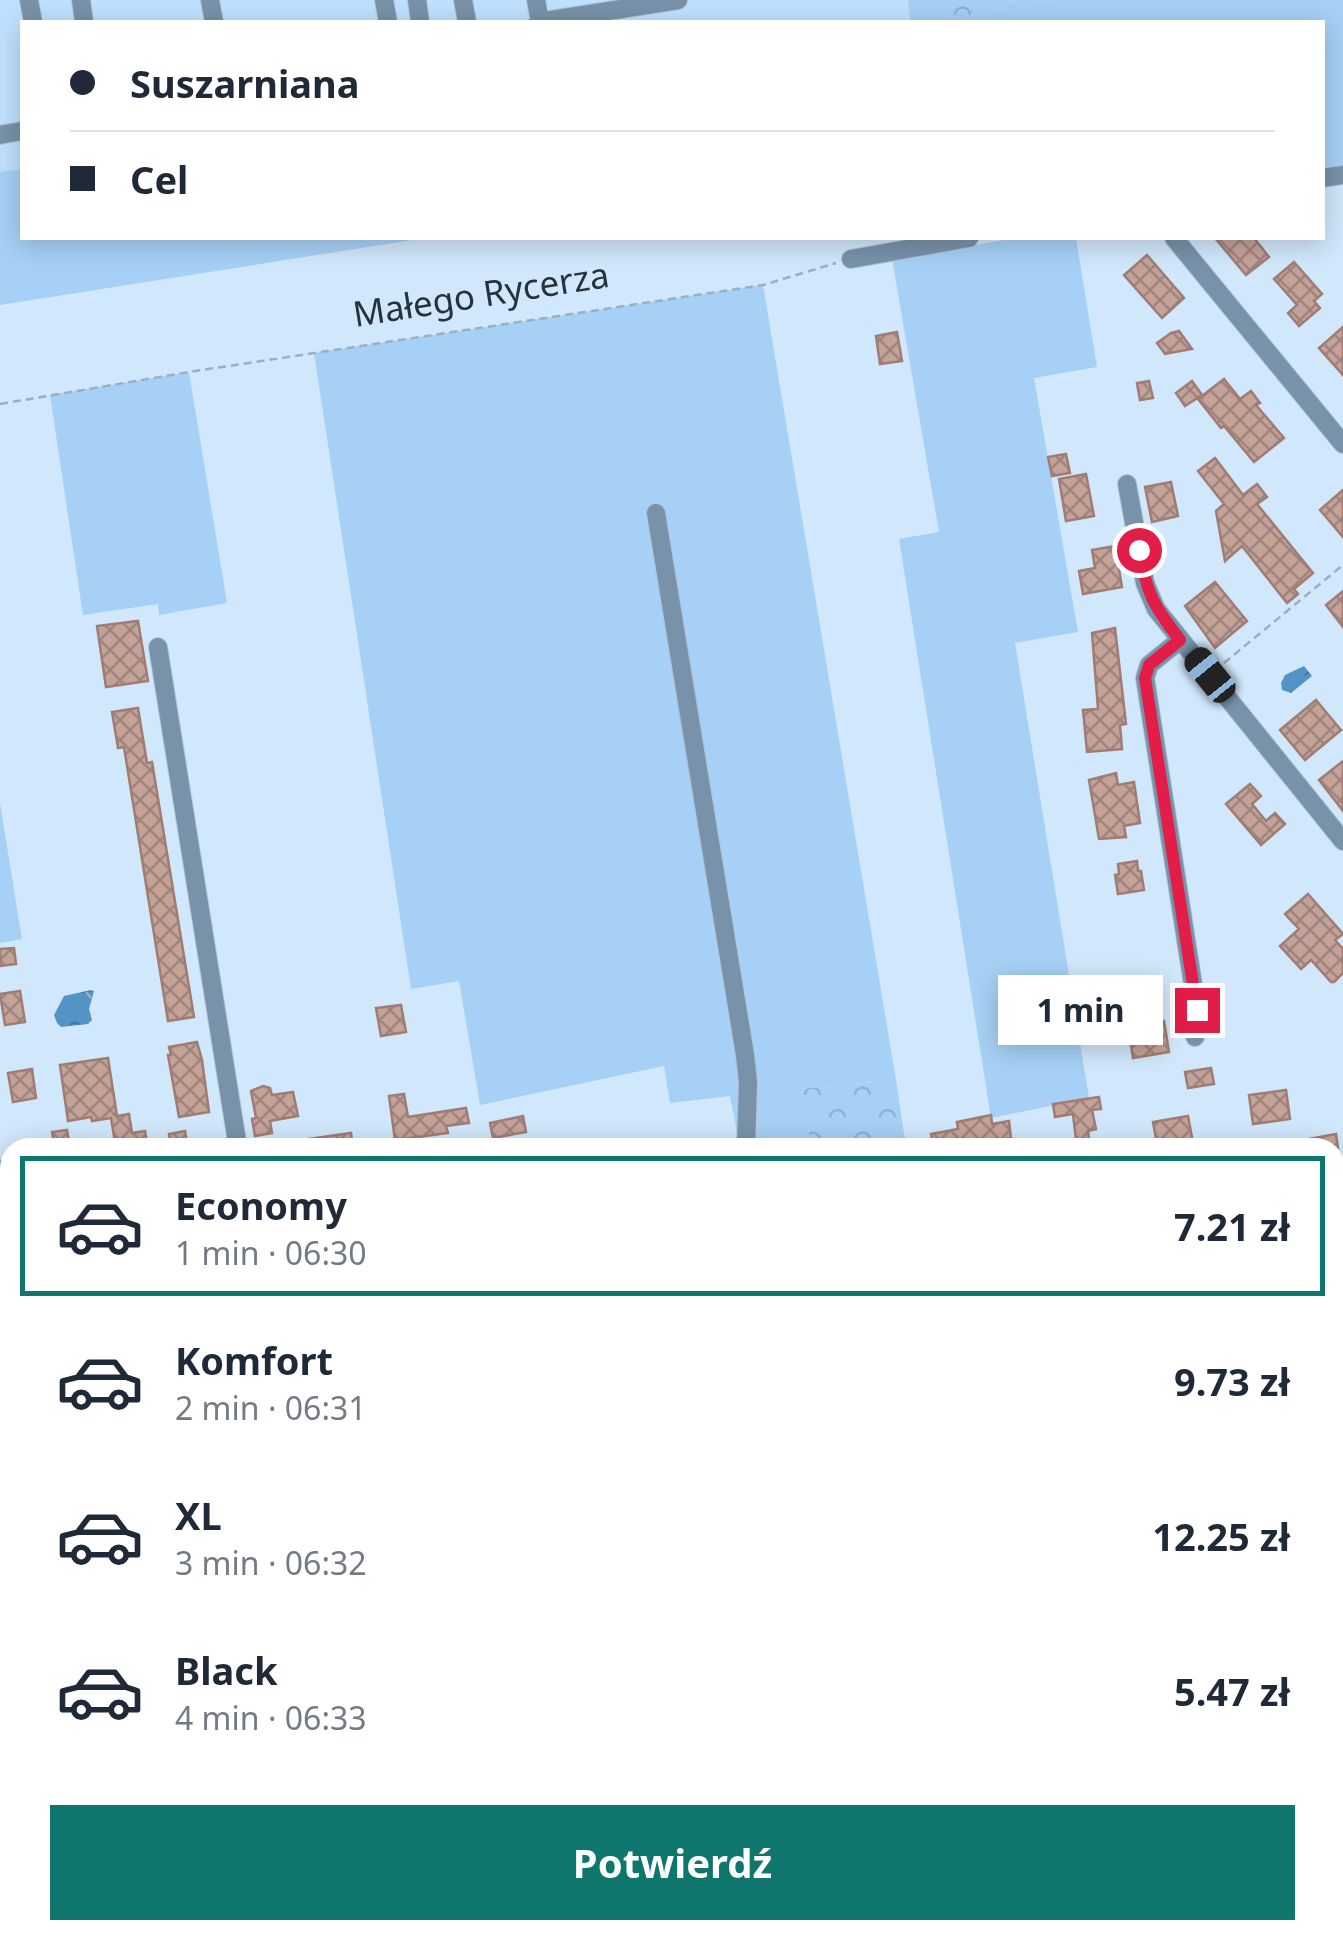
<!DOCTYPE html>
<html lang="pl">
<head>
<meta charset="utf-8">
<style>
	body { margin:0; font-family:"Noto Sans",sans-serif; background:#f6f6f7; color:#1f2937; height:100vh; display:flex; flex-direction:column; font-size:38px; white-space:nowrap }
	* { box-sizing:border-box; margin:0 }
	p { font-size:32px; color:#747a83 }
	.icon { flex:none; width:55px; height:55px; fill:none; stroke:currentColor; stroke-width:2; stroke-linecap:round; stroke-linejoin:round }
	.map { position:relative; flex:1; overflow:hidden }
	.panel { position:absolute; left:0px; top:1138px; width:1345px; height:802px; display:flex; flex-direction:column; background:#fff; border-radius:30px 30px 0 0; box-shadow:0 5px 25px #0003 }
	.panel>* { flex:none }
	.guide { position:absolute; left:20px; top:20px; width:1305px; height:220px; border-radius:0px; box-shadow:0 5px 25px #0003; display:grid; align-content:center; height:220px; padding:0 50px; background:#fff }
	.end { position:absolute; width:45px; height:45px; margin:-22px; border:12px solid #e11d48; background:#fff; box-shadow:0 0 0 5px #fff }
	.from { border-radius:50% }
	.bubble { position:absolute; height:70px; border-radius:0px; background:#fff; box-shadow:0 5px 25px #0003; font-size:32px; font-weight:700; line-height:70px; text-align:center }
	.car { position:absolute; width:30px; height:60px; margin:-30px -15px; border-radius:12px; box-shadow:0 0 8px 2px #0007; background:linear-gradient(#222 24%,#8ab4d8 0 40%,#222 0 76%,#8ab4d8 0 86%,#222 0) }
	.guide b { display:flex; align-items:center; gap:35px; height:95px; font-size:38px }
	.guide b+b { border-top:2px solid #e0e1e3 }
	.guide i { width:25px; height:25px; background:#1f2937 }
	ul { padding:18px 0 0; list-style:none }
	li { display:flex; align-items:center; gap:30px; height:140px; margin:0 20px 15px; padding:0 30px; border:5px solid transparent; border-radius:0px }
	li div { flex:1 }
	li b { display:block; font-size:38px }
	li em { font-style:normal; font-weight:700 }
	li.active { border-color:#0f766e }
	li>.icon { width:90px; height:90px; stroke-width:1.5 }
	.action { display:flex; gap:20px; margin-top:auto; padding:20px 50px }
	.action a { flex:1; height:115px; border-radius:0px; background:#0f766e; color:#fff; font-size:40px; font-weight:700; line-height:115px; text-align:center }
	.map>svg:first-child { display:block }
</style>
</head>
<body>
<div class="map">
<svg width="1343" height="1939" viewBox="0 0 1343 1939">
	<defs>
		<pattern id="forest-crowns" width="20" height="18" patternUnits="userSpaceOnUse" patternTransform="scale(2.5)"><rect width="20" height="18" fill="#a6d0f5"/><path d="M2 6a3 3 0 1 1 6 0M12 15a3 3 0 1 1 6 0" fill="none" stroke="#8fb3d3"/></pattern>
		<pattern id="water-ripples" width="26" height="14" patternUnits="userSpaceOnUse" patternTransform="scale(2.5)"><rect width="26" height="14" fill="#5493c6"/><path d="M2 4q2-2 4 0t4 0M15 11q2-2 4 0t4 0" fill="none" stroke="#4679a2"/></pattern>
		<pattern id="building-cross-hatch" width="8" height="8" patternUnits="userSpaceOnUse" patternTransform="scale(2.5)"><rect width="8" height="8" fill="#c5a298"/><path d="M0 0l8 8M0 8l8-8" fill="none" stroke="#a0857d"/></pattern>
	</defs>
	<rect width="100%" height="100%" fill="#d1e7fb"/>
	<g fill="#bfe1ff">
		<polygon points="0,0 908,0 910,22 22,22 22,169 0,172"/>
		<polygon points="1339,1792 1343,1819 1343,1910 1335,1911 1335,1793"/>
	</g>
	<g fill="#a6d0f5">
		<polygon points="908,0 937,0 947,19 1050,0 1343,0 1343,167 1323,171 1322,22 905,22 910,21"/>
		<polygon points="22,169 22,238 425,238 0,305 0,172"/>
		<polygon points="1016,238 1076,238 1097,367 1034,378 1078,632 1015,643 1089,1098 991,1118 899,539 939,532 892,259"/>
		<polygon points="763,285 896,1080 800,1089 812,1147 740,1147 730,1096 670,1103 664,1066 480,1105 459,981 411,989 314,353"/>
		<polygon points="189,372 227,603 159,615 158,604 83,615 50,395"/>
		<polygon points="0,803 22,939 0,943"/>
		<polygon points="1342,1282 1343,1374 1335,1375 1335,1283"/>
		<polygon points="10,1495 10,1930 99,1930 98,1939 0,1939 0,1621"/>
		<polygon points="313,1930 540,1930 539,1939 312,1939"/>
		<polygon points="999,1930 1150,1930 1152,1939 999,1939"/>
	</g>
	<g fill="url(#forest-crowns)">
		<polygon points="937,0 1050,0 947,19"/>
		<polygon points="896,1080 906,1147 812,1147 799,1089"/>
	</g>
	<g fill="url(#water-ripples)">
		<polygon points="1304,666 1312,676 1291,693 1282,690 1281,683 1285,675"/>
		<polygon points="91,990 94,991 89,1009 92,1020 88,1024 61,1027 57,1023 54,1015 64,996"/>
	</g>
	<g fill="url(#building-cross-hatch)" stroke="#9f7d74" stroke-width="2.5">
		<polygon points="1215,238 1254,238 1269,257 1246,275"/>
		<polygon points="1147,255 1184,298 1162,318 1124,275"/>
		<polygon points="1294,262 1322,294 1314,301 1320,308 1299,326 1288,313 1297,305 1274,279"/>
		<polygon points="1343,327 1343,375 1319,348"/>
		<polygon points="1179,331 1192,349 1165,354 1157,343 1171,333"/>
		<polygon points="897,332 902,361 880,364 876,336"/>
		<polygon points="1224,379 1240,399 1251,391 1260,403 1256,405 1284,438 1254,462 1224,426 1221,428 1198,399"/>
		<polygon points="1149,381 1153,398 1140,400 1137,383"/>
		<polygon points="1192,381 1202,395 1185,406 1176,393"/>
		<polygon points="1066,454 1070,473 1052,476 1048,457"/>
		<polygon points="1215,458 1243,495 1257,484 1267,497 1257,504 1313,573 1294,589 1298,594 1287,603 1242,546 1225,561 1216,511 1224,504 1198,471"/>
		<polygon points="1086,474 1094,516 1066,521 1059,479"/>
		<polygon points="1171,482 1178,516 1152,522 1145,487"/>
		<polygon points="1343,490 1343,537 1320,510"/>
		<polygon points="1115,546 1122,587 1083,594 1079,571 1095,568 1092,550"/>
		<polygon points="1215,582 1247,621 1215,648 1185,606"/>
		<polygon points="1343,591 1343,627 1326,605"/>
		<polygon points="138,621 148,681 106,687 97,626"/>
		<polygon points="1115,628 1126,724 1120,725 1122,749 1087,752 1083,710 1098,709 1092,633"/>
		<polygon points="1316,700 1341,730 1305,760 1280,730"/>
		<polygon points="138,708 147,763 152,762 194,1017 168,1021 124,747 118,748 112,712"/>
		<polygon points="1343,761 1343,811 1319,780"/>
		<polygon points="1116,773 1118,785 1134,782 1140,823 1124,826 1126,837 1099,839 1089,780"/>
		<polygon points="1250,784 1261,796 1252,804 1266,821 1275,813 1285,824 1261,845 1226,804"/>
		<polygon points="1137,861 1138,871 1141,871 1144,890 1118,894 1115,875 1119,874 1118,864"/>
		<polygon points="1308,894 1343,934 1335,940 1343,949 1343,973 1334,982 1331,982 1311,960 1301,969 1280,946 1299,929 1285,914"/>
		<polygon points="14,948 16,964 0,966 0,949"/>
		<polygon points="20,991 25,1022 5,1025 0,994"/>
		<polygon points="401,1005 406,1032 381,1036 376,1008"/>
		<polygon points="1164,1021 1169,1052 1133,1058 1128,1027"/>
		<polygon points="197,1042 202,1060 209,1112 179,1117 168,1055 171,1055 169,1047"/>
		<polygon points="108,1058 117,1116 129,1114 132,1133 145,1131 148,1148 116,1148 111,1118 92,1121 91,1117 68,1121 60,1065"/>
		<polygon points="1211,1068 1214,1084 1188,1088 1185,1072"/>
		<polygon points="32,1069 36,1098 13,1102 8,1073"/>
		<polygon points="263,1086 270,1088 272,1095 293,1092 298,1116 270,1121 272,1133 255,1136 252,1119 256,1118 251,1091"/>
		<polygon points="1286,1090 1290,1119 1253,1124 1249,1095"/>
		<polygon points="404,1094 408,1117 466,1108 469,1123 446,1126 448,1133 395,1140 389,1096"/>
		<polygon points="1099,1097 1101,1109 1092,1110 1096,1129 1088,1131 1090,1148 1077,1148 1073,1114 1055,1117 1053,1104"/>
		<polygon points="991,1115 992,1124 1009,1121 1011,1138 957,1148 934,1148 931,1134 958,1129 957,1122"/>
		<polygon points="523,1116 526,1132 493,1138 490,1123"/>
		<polygon points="1188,1116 1194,1148 1179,1148 1177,1140 1157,1144 1153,1122"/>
		<polygon points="67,1130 70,1148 55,1148 52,1132"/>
		<polygon points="185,1131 188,1148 171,1148 169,1134"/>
		<polygon points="351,1133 353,1148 308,1148 308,1139"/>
		<polygon points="1336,1134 1338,1148 1298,1148 1298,1141"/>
	</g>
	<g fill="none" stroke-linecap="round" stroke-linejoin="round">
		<defs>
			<g id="minor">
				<polyline points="29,0 33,22"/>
				<polyline points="81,0 84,22"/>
				<polyline points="210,0 214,22"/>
				<polyline points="384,0 388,22"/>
				<polyline points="417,0 420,22"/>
				<polyline points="463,0 467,22"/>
				<polyline points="536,0 540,22"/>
				<polyline points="538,22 678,0"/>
				<polyline points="0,135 22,131"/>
				<polyline points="1322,178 1343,175"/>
				<polyline points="1174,238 1343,444"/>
				<polyline points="851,259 969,238"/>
				<polyline points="1127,484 1145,583 1156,609 1343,841"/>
				<polyline points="656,513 745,1055 748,1082 746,1148"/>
				<polyline points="1180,640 1149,665 1145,678 1197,1010 1195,1037"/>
				<polyline points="158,647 238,1148"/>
				<polyline points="0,1169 10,1234"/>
				<polyline points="1335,1263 1343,1263"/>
				<polyline points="0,1278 10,1278"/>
				<polyline points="1335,1717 1343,1764"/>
				<polyline points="106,1939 107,1930"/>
				<polyline points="307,1939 308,1930"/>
				<polyline points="1329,1939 1343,1937"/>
			</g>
		</defs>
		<use href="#minor" stroke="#afc3d5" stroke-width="20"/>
		<g stroke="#9cafc0" stroke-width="2.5" stroke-dasharray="8 5" stroke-linecap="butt">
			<polyline points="0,404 189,372 763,285 836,263"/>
			<polyline points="1224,663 1343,565"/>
			<polyline points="86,992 92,999"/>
		</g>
		<use href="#minor" stroke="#7892a9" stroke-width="18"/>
	</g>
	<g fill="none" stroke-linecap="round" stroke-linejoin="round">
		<path stroke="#e11d48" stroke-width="12" d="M1139,550C1147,594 1153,605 1180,640L1149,665L1145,678L1197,1010"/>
	</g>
	<g text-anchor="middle" stroke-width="8" stroke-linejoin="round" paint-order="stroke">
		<g font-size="35" fill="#27313b" stroke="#d1e7fb">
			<text transform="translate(481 295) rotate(-9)" y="12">Małego Rycerza</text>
		</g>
	</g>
</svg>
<i class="end from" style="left:1139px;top:550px"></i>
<i class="end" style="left:1197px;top:1010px"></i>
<div class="bubble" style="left:998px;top:975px;width:165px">1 min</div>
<i class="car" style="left:1210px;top:675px;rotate:321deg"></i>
<div class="guide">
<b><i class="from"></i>Suszarniana</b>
<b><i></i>Cel</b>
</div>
<section class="panel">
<ul>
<li class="active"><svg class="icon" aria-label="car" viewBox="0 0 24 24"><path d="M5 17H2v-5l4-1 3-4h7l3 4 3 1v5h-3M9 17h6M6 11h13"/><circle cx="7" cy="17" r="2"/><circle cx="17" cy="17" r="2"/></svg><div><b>Economy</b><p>1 min · 06:30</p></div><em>7.21 zł</em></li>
<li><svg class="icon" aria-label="car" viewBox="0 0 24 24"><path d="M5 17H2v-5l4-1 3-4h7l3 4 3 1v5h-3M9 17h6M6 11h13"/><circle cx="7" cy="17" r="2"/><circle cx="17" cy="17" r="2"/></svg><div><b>Komfort</b><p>2 min · 06:31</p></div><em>9.73 zł</em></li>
<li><svg class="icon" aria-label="car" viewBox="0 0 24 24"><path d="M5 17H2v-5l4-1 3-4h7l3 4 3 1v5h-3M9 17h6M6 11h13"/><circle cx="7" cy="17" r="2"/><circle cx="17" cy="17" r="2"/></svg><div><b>XL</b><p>3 min · 06:32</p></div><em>12.25 zł</em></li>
<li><svg class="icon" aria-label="car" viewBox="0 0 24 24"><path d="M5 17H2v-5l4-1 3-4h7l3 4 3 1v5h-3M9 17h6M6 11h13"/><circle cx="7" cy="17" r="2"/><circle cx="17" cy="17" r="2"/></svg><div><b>Black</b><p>4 min · 06:33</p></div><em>5.47 zł</em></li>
</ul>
<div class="action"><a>Potwierdź</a></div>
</section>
</div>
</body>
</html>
